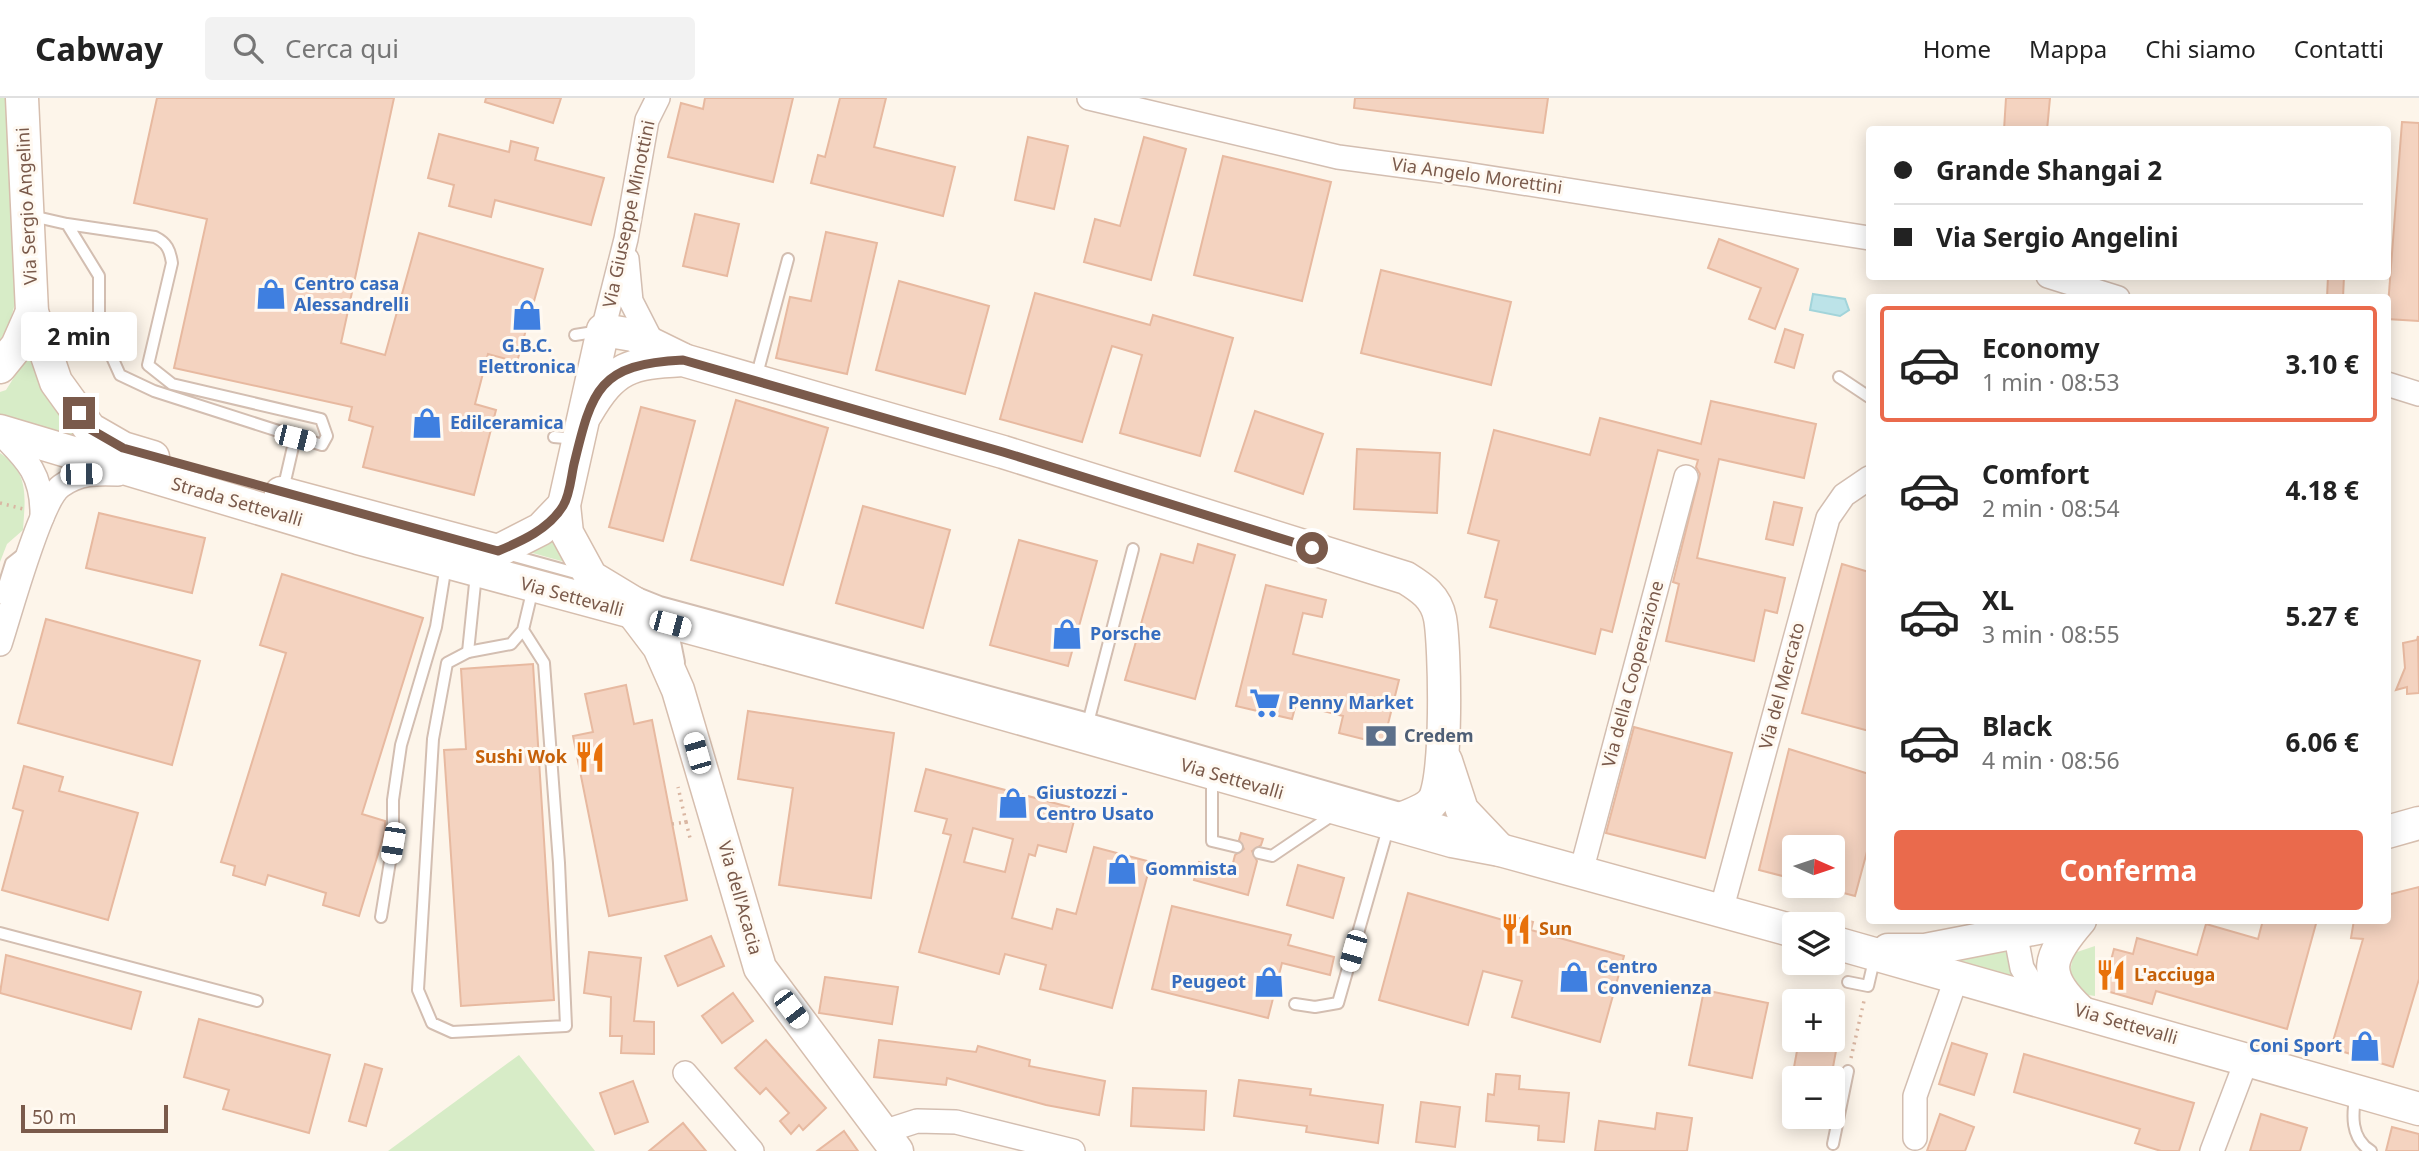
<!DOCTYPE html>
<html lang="it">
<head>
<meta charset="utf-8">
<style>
	body { margin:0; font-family:"Noto Sans",sans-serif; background:#f2f2f2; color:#222; height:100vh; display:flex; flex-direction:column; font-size:26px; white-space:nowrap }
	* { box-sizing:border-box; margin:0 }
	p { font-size:23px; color:#767676 }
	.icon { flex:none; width:38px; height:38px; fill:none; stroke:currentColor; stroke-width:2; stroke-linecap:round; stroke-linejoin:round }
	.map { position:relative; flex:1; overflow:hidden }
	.sheet { position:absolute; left:1866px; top:196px; width:525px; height:630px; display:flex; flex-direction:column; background:#fff; border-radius:7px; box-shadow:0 4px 18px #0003 }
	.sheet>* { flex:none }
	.hud { position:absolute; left:1866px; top:28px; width:525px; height:154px; border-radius:7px; box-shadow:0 4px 18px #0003; display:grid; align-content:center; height:154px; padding:0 28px; background:#fff }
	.needle { width:46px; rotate:93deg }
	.fabs { position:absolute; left:1782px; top:737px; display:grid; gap:14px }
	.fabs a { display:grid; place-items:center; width:63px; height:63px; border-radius:7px; background:#fff; box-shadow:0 4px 18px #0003; font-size:35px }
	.scale { position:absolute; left:21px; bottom:18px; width:147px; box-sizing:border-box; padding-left:7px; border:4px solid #7a5a4b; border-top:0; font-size:19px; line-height:24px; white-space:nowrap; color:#7a5a4b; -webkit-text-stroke:5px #fff9f1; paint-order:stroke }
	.end { position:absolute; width:32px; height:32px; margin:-16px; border:9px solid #7a5a4b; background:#fff; box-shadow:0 0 0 4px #fff }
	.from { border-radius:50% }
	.bubble { position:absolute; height:49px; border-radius:7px; background:#fff; box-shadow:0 4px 18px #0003; font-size:23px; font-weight:700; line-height:49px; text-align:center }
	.car { position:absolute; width:21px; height:42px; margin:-21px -10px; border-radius:9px; box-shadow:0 0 5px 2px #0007; background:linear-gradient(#fff 24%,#345 0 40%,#fff 0 76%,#345 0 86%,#fff 0) }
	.hud b { display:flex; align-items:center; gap:24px; height:66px; font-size:26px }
	.hud b+b { border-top:2px solid #e0e0e0 }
	.hud i { width:18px; height:18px; background:#222 }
	ul { padding:12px 0 0; list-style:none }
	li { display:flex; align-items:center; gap:21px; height:116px; margin:0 14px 10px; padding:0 14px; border:4px solid transparent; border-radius:7px }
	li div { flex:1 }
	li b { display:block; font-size:26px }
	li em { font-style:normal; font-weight:700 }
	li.active { border-color:#ea6a4c }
	li>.icon { width:63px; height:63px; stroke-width:1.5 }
	.primary-button { display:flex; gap:14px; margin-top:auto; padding:14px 28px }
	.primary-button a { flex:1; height:80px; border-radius:7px; background:#ea6a4c; color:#fff; font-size:28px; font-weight:700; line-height:80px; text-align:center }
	header { display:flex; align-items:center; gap:42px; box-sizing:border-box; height:98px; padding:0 35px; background:#fff; border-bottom:2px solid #e0e0e0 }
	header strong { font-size:33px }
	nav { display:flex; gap:38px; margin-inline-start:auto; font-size:24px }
	.search { width:490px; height:63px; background:#f2f2f2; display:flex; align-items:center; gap:18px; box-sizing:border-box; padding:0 24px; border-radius:7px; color:#767676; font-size:26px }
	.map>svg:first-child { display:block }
</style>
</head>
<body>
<header>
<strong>Cabway</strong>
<div class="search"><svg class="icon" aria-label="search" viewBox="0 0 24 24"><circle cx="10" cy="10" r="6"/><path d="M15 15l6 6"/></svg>Cerca qui</div>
<nav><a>Home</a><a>Mappa</a><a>Chi siamo</a><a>Contatti</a></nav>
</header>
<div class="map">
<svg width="2419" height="1053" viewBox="0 0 2419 1053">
	<rect width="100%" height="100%" fill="#fdf5ea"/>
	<g fill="#d7ecc7">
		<polygon points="0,0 7,0 18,194 9,228 0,242"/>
		<polygon points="32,251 102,352 0,322 0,294 6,292"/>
		<path d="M0,355C30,375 25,400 23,432L7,446L0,464Z"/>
		<polygon points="559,431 572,466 529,454"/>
		<polygon points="2009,846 2026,892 1951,872 1954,860"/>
		<polygon points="2095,848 2095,898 2081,896 2072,890 2070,873 2074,855"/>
		<polygon points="519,957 595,1053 388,1053"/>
	</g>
	<polygon fill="#bce3e8" stroke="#a2d4da" stroke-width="2" points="1813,196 1845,201 1849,212 1840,218 1810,212"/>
	<g fill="#f4d3c0" stroke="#e7b9a0" stroke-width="2" fill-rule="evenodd">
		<polygon points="157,0 394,0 341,245 385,257 419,135 543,171 517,264 488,256 475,306 496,312 474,397 363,369 373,329 349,322 352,309 174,270 207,121 134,105"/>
		<polygon points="486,0 561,0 553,25 485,4"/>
		<polygon points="705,0 793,0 773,84 668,59 681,5 703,11"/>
		<polygon points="840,0 886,0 874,49 955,69 943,118 811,85 818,57 825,59"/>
		<polygon points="1355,0 1548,0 1543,35 1354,10"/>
		<polygon points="2006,0 2050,0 2047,32 2004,32"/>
		<polygon points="2402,24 2419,25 2419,223 2387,221"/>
		<polygon points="439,36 509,54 511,43 538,50 535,62 604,80 591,127 495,102 491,119 449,108 454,87 428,80"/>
		<polygon points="1028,39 1068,48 1054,111 1015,102"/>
		<polygon points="1144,39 1186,51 1151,182 1084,164 1095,121 1120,128"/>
		<polygon points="1223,58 1331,84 1302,203 1194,177"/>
		<polygon points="695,116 739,126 727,178 683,168"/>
		<polygon points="826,134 877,145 847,276 776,260 790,199 811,203"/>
		<polygon points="1719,141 1798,171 1775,231 1749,221 1761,190 1708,170"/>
		<polygon points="1381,172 1511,204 1491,287 1361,255"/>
		<polygon points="2328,178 2344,178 2343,200 2327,200"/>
		<polygon points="899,183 989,208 965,296 876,272"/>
		<polygon points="1035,195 1150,227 1153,217 1233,240 1200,358 1120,335 1142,257 1112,248 1082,344 1000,321"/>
		<polygon points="1785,231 1803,237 1794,270 1775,264"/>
		<polygon points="736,302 828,330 783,487 691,462"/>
		<polygon points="1711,303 1816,326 1804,380 1719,361 1697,460 1785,480 1777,515 1765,512 1754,563 1666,543 1679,486 1673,484 1700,376 1696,369 1698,362 1658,352 1612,534 1601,531 1595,556 1490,529 1497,502 1485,499 1499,443 1468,435 1494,332 1590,357 1600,320 1701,346"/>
		<polygon points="641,309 695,323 663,443 609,429"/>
		<polygon points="1255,313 1323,336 1303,396 1235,373"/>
		<polygon points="1357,351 1440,355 1437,415 1354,411"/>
		<polygon points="1774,404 1802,410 1793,447 1766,441"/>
		<polygon points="863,408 950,432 923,530 836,505"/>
		<polygon points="99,415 205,440 192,495 86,470"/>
		<polygon points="1019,442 1097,463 1068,568 990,547"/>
		<polygon points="1198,446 1235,457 1195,601 1125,582 1161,456 1193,465"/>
		<polygon points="1842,466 1869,474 1869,633 1802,615"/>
		<polygon points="282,476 423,520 362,716 385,723 385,733 359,818 323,807 326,795 268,777 265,787 233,777 235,768 221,764 286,555 260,547"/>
		<polygon points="1266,487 1326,502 1322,519 1303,515 1293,556 1399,582 1383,646 1339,635 1343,618 1296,606 1292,621 1236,608"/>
		<polygon points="46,521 200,563 172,667 18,625"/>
		<polygon points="2418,538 2419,595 2407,596 2407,589 2396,592 2405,570 2403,545 2417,542"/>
		<polygon points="533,566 554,902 461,908 444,652 466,651 461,571"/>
		<polygon points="626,587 634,626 652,622 687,802 609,818 573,638 593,634 585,596"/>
		<polygon points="748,613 894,635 871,800 779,787 793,690 738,681"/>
		<polygon points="1634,629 1732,655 1705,760 1606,735"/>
		<polygon points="1789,651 1869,676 1869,746 1855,798 1832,792 1832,749 1794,749 1794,781 1759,772"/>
		<polygon points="24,668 63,679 59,693 138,715 108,822 2,792 23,713 13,710"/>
		<path d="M926,671L1077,711L1066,754L1038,747L1035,758L1029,756L1012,820L1052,831L1057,811L1076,816L1094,749L1151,764L1112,910L1040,891L1046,867L1005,856L999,876L919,854L951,737L943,735L947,721L915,713ZM973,730L1013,741L1005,774L964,764Z"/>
		<polygon points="1241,735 1263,741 1261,747 1252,753 1257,763 1248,797 1194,782 1199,764 1231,773 1235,757 1244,751 1239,742"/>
		<polygon points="1298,767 1344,780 1333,820 1287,807"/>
		<polygon points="2419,789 2419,881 2393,969 2331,950 2363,841 2351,840 2354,822 2387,822 2387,797"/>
		<polygon points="1408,795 1503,822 1505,816 1533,824 1531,832 1624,858 1600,944 1512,919 1522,883 1483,873 1468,927 1379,902"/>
		<polygon points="1172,808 1291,837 1288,847 1334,859 1330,877 1282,865 1268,920 1152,891"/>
		<polygon points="2263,822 2317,822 2287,931 2156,893 2152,906 2103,892 2114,851 2133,856 2137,840 2197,857 2206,826 2258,841"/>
		<polygon points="711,838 724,868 678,888 665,858"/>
		<polygon points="589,854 641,860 634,923 654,924 654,956 621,955 622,938 610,938 611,899 584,895"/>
		<polygon points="6,857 141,894 131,931 0,895"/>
		<polygon points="825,879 898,889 892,926 819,915"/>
		<polygon points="1704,892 1768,905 1752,980 1689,967"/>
		<polygon points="733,895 753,923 722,945 702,918"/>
		<polygon points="199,921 330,957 309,1035 223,1011 229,992 184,979"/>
		<polygon points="766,942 826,1010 803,1032 799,1027 791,1036 780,1023 789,1015 766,990 760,996 735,970"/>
		<polygon points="879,942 976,954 978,948 1030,962 1029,968 1105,983 1099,1017 1046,1007 947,980 946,987 874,979"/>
		<polygon points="1799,942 1838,942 1831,980 1792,980"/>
		<polygon points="1952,945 1987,956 1974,997 1939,986"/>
		<polygon points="2024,956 2194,1005 2179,1053 2161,1053 2135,1045 2140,1031 2014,994"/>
		<polygon points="365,966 382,971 366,1028 349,1023"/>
		<polygon points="1496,976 1520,978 1519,991 1569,995 1564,1044 1538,1042 1539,1028 1486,1023 1488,996 1494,997"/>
		<polygon points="1239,982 1311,991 1310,997 1383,1007 1378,1045 1306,1034 1307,1028 1234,1018"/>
		<polygon points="633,983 648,1024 615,1036 600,995"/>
		<polygon points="1133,990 1206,993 1204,1032 1131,1028"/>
		<polygon points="1421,1004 1460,1009 1455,1049 1416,1044"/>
		<polygon points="1657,1015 1692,1020 1687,1053 1595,1053 1599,1023 1655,1031"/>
		<polygon points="1940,1016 1974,1029 1965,1053 1927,1053"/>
		<polygon points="2261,1016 2307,1030 2300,1053 2250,1053"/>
		<polygon points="683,1025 706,1053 649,1053"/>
		<polygon points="2392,1029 2419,1036 2419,1053 2386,1053"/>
		<polygon points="844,1033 858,1053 817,1053"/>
	</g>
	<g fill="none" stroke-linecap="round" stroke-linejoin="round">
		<defs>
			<g id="lane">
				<path d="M32,118L67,126L99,178V230L120,277L154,293L322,347L327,338L321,321L172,286L148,267L172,165C170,152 167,145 155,139L67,126"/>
				<polyline points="575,237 600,233"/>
				<polyline points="1839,279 1869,299"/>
				<polyline points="756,280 788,161"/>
				<polyline points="554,339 577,341"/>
				<polyline points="283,392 295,340"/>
				<polyline points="507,456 583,477"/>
				<polyline points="635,494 660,504 1089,621 1404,711"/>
				<polyline points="0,500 11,465 25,454"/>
				<polyline points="672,529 679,564"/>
				<polyline points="523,532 544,565 559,765 566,928 452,934 432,925 418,892 433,641 447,565 468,554 511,546 523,532 533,490"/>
				<polyline points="468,554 476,476"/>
				<polyline points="1089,621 1133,451"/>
				<polyline points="1212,678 1212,743 1237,749"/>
				<polyline points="1423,717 1464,729"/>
				<polyline points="1259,755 1272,758 1334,716"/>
				<polyline points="381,819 393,745 393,702 401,647 436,529 446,467"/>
				<polyline points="0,835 257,903"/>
				<polyline points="1848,884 1868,888 1875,858"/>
				<polyline points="1295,906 1315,909 1338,905 1389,727"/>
				<path d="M2356,995C2352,1016 2350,1040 2371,1053"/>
				<polyline points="1833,1046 1848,973"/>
			</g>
			<g id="street">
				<polyline points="1089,0 1338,59 1466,76 1869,140"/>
				<polyline points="627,161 631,203 654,248"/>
				<polyline points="2048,178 2118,200"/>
				<polyline points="603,232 626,141 647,22 658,0"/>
				<polyline points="2387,286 2419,296"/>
				<path d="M0,335C28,362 43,378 42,419"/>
				<path d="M0,546C10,516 40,403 61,388C79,375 96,375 118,376"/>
				<polyline points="1581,774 1686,379"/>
				<polyline points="1721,813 1828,420 1844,397 1869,380"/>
				<polyline points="2015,834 2022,870 2041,902"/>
				<polyline points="685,975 752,1053"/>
				<polyline points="883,1034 917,1023 956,1024 1073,1053"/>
				<polyline points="1915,1040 1915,998 1956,881"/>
				<polyline points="2212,1053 2247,961"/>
			</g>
			<g id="secondary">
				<polyline points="22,0 32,214 56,284 90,331 123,350 153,359"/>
				<polyline points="0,269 17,248 32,214"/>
				<path d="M586,316C614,268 630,265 683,262L1003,354L1406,480C1422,490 1436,499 1440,520C1445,547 1448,684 1433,703C1425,714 1403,719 1390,725"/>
				<polyline points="0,333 358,440 899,586 1452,743 1500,752 1794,833"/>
				<polyline points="281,395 498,453 541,431 564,407"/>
				<polyline points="634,505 591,479 567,435 564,407 603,232 633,237 682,261"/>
				<polyline points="634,516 659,549 678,592 760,870 897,1053"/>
				<polyline points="1446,663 1462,712 1500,752"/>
				<polyline points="2387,734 2419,725"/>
				<polyline points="1832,844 2419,1011"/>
				<polyline points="1888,852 1925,852 2079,822"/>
				<path d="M2079,912C2041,876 2048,859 2080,822"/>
			</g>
		</defs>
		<use href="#lane" stroke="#d3beb1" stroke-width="14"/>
		<use href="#street" stroke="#d3beb1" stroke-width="26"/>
		<use href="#secondary" stroke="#d6beae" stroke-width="35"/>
		<g stroke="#d9b6a2" stroke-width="3.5" stroke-dasharray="2 5" stroke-linecap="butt">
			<polyline points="0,405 23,411"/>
			<polyline points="686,724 691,744"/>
			<polyline points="672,726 686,724 678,689"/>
			<polyline points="1851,960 1864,903"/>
		</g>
		<use href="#lane" stroke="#fff" stroke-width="10"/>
		<use href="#street" stroke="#fff" stroke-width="23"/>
		<use href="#secondary" stroke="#fff" stroke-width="32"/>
	</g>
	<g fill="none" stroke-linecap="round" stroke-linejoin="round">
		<path stroke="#7a5a4b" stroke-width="9" d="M79,315L90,331L123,350L498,453C522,443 549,431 563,408C570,397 571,379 574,366C592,291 599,266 683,262L1003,354L1312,450"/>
	</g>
	<defs>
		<symbol id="shop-bare" viewBox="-9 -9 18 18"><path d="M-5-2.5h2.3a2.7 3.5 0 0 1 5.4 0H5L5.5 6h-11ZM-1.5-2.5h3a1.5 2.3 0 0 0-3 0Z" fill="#3f7fe0" stroke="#fff9f1" stroke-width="2.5" paint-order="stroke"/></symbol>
		<symbol id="supermarket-bare" viewBox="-9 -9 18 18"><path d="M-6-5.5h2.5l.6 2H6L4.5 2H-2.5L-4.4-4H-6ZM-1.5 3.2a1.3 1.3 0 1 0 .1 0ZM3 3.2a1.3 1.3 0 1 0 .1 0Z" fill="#3f7fe0" stroke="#fff9f1" stroke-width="2.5" paint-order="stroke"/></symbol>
		<symbol id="bank-bare" viewBox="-9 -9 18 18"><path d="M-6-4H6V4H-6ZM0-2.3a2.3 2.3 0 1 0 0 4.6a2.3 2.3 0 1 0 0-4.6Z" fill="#5c6f8a" stroke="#fff9f1" stroke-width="2.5" paint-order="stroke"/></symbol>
		<symbol id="restaurant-bare" viewBox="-9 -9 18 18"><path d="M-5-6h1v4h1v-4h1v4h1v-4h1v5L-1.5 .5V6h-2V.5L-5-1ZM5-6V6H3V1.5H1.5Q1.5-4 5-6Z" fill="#e8710a" stroke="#fff9f1" stroke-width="2.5" paint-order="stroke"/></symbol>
	</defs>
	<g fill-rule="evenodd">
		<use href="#shop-bare" x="249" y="174" width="44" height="44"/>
		<use href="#shop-bare" x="505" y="195" width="44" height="44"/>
		<use href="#shop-bare" x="405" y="303" width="44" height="44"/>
		<use href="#shop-bare" x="1045" y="514" width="44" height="44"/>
		<use href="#supermarket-bare" x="1243" y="583" width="44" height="44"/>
		<use href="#bank-bare" x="1359" y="616" width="44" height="44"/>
		<use href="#restaurant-bare" x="568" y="637" width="44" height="44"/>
		<use href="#shop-bare" x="991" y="683" width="44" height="44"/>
		<use href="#shop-bare" x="1100" y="749" width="44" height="44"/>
		<use href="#restaurant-bare" x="1494" y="809" width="44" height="44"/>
		<use href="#restaurant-bare" x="2089" y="855" width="44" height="44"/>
		<use href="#shop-bare" x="1552" y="857" width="44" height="44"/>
		<use href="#shop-bare" x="1247" y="862" width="44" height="44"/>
		<use href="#shop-bare" x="2343" y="926" width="44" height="44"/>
	</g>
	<g text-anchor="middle" stroke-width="6" stroke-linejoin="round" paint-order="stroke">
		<g font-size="18" fill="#7a5a4b" stroke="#fff9f1">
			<text transform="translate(1477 78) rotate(8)" y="6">Via Angelo Morettini</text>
			<text transform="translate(27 108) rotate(-93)" y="6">Via Sergio Angelini</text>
			<text transform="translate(629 116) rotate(-78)" y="6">Via Giuseppe Minottini</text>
			<text transform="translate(237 404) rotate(16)" y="6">Strada Settevalli</text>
			<text transform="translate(572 499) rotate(15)" y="6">Via Settevalli</text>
			<text transform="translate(1633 576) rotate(-75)" y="6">Via della Cooperazione</text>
			<text transform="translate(1782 588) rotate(-75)" y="6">Via del Mercato</text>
			<text transform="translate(1232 681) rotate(16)" y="6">Via Settevalli</text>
			<text transform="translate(740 800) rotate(74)" y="6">Via dell'Acacia</text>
			<text transform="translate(2126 926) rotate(16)" y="6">Via Settevalli</text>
		</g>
		<g font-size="18" font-weight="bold" fill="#366cbe" stroke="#fff9f1" text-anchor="start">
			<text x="294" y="192">Centro casa<tspan x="294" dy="21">Alessandrelli</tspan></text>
			<text x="527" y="254" text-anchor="middle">G.B.C.<tspan x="527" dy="21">Elettronica</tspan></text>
			<text x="450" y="331">Edilceramica</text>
			<text x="1090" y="542">Porsche</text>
			<text x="1288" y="611">Penny Market</text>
			<text x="1036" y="701">Giustozzi -<tspan x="1036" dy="21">Centro Usato</tspan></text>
			<text x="1145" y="777">Gommista</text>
			<text x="1597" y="875">Centro<tspan x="1597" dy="21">Convenienza</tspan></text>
			<text x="1246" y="890" text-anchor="end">Peugeot</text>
			<text x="2342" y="954" text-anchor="end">Coni Sport</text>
		</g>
		<g font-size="18" font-weight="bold" fill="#4e5e75" stroke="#fff9f1" text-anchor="start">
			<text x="1404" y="644">Credem</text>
		</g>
		<g font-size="18" font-weight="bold" fill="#c56008" stroke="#fff9f1" text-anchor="start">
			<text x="567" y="665" text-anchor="end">Sushi Wok</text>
			<text x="1539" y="837">Sun</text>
			<text x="2134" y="883">L'acciuga</text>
		</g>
	</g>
</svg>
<div class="fabs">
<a><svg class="needle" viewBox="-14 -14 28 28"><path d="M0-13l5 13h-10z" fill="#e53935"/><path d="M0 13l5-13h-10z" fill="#767676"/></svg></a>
<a><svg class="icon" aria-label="layers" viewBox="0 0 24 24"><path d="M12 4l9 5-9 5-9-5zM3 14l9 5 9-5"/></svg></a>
<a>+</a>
<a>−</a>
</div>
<div class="scale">50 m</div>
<i class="end from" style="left:1312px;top:450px"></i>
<i class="end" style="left:79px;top:315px"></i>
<div class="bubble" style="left:21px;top:214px;width:116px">2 min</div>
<i class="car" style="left:295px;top:340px;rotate:104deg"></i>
<i class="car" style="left:81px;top:376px;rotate:89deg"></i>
<i class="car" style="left:670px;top:526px;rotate:105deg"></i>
<i class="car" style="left:697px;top:655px;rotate:344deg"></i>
<i class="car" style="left:393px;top:745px;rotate:189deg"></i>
<i class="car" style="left:1353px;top:853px;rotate:196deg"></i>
<i class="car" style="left:791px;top:911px;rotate:143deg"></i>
<div class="hud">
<b><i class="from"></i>Grande Shangai 2</b>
<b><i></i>Via Sergio Angelini</b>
</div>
<section class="sheet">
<ul>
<li class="active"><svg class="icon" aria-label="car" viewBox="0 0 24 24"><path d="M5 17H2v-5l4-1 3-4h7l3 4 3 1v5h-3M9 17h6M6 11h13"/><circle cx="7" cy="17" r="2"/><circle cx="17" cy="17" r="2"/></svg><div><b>Economy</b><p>1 min · 08:53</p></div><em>3.10 €</em></li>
<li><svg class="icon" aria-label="car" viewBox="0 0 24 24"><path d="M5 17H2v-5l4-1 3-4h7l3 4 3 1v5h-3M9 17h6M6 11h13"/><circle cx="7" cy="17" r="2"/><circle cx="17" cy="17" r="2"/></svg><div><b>Comfort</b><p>2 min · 08:54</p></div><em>4.18 €</em></li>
<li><svg class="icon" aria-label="car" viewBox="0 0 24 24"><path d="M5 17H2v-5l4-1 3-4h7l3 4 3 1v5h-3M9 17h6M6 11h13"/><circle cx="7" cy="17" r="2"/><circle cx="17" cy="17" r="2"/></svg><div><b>XL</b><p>3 min · 08:55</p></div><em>5.27 €</em></li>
<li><svg class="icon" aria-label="car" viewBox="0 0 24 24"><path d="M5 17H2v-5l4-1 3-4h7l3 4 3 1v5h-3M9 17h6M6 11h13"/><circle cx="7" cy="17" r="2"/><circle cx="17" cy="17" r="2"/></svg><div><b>Black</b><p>4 min · 08:56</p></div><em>6.06 €</em></li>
</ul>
<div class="primary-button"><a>Conferma</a></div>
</section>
</div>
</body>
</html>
